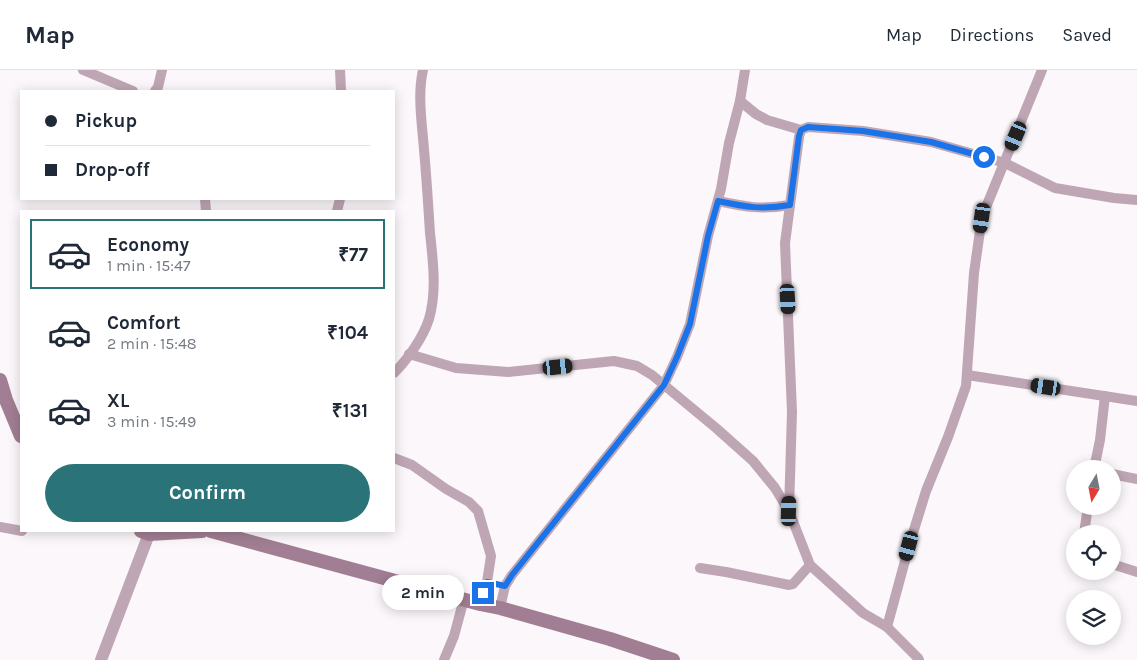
<!DOCTYPE html>
<html lang="en">
<head>
<meta charset="utf-8">
<style>
	body { margin:0; font-family:Karla,sans-serif; background:#f6f6f7; color:#1f2937; height:100vh; display:flex; flex-direction:column; font-size:19px; white-space:nowrap }
	* { box-sizing:border-box; margin:0 }
	p { font-size:16px; color:#747a83 }
	.icon { flex:none; width:28px; height:28px; fill:none; stroke:currentColor; stroke-width:2; stroke-linecap:round; stroke-linejoin:round }
	.map { position:relative; flex:1; overflow:hidden }
	.sheet { position:absolute; left:20px; top:140px; width:375px; height:322px; display:flex; flex-direction:column; background:#fff; border-radius:0px; box-shadow:0 2px 12px #0003 }
	.sheet>* { flex:none }
	.guide { position:absolute; left:20px; top:20px; width:375px; height:110px; border-radius:0px; box-shadow:0 2px 12px #0003; display:grid; align-content:center; height:110px; padding:0 25px; background:#fff }
	.needle { width:32px; rotate:190deg }
	.tools { position:absolute; left:1066px; top:390px; display:grid; gap:10px }
	.tools a { display:grid; place-items:center; width:55px; height:55px; border-radius:50%; background:#fff; box-shadow:0 2px 12px #0003; font-size:25px }
	.end { position:absolute; width:22px; height:22px; margin:-11px; border:6px solid #1a73e8; background:#fff; box-shadow:0 0 0 2px #fff }
	.from { border-radius:50% }
	.bubble { position:absolute; height:35px; border-radius:18px; background:#fff; box-shadow:0 2px 12px #0003; font-size:16px; font-weight:700; line-height:35px; text-align:center }
	.car { position:absolute; width:15px; height:30px; margin:-15px -8px; border-radius:6px; box-shadow:0 0 4px 1px #0007; background:linear-gradient(#222 24%,#8ab4d8 0 40%,#222 0 76%,#8ab4d8 0 86%,#222 0) }
	.guide b { display:flex; align-items:center; gap:18px; height:48px; font-size:19px }
	.guide b+b { border-top:1px solid #e0e1e3 }
	.guide i { width:12px; height:12px; background:#1f2937 }
	ul { padding:9px 0 0; list-style:none }
	li { display:flex; align-items:center; gap:15px; height:70px; margin:0 10px 8px; padding:0 15px; border:2px solid transparent; border-radius:0px }
	li div { flex:1 }
	li b { display:block; font-size:19px }
	li em { font-style:normal; font-weight:700 }
	li.current { border-color:#2a7479 }
	li>.icon { width:45px; height:45px; stroke-width:1.5 }
	.button { display:flex; gap:10px; margin-top:auto; padding:10px 25px }
	.button a { flex:1; height:58px; border-radius:30px; background:#2a7479; color:#fff; font-size:20px; font-weight:700; line-height:58px; text-align:center }
	header { display:flex; align-items:center; gap:30px; box-sizing:border-box; height:70px; padding:0 25px; background:#fff; border-bottom:1px solid #e0e1e3 }
	header strong { font-size:24px }
	nav { display:flex; gap:28px; margin-inline-start:auto; font-size:18px }
	.map>svg:first-child { display:block }
</style>
</head>
<body>
<header>
<strong>Map</strong>
<nav><a>Map</a><a>Directions</a><a>Saved</a></nav>
</header>
<div class="map">
<svg width="1137" height="590" viewBox="0 0 1137 590">
	<rect width="100%" height="100%" fill="#fbf7fa"/>
	<g fill="none" stroke-linecap="round" stroke-linejoin="round">
		<g stroke="#bfa6b4" stroke-width="10">
			<polyline points="83,0 133,21"/>
			<polyline points="340,0 341,21"/>
			<polyline points="155,21 158,17 162,0"/>
			<polyline points="740,31 756,44 767,50 801,60"/>
			<polyline points="205,129 206,141"/>
			<path d="M718,131C746,137 761,140 790,135"/>
			<polyline points="337,141 340,129"/>
			<polyline points="409,284 456,298 508,302 614,291 637,296 652,305 716,358 753,391 775,418 789,441 810,495 863,543 887,557 918,588 919,590"/>
			<path d="M394,303C407,290 423,268 429,249C437,222 433,191 430,163C428,131 426,100 423,68C421,46 418,22 423,0"/>
			<polyline points="967,305 1137,331"/>
			<polyline points="394,388 412,395 446,419 469,432 478,441 491,486 487,512 480,534"/>
			<polyline points="1094,399 1100,370 1105,326"/>
			<polyline points="1112,404 1137,409"/>
			<polyline points="789,441 792,342 785,173 799,67 801,60 808,57 863,61 931,72 1005,93 1055,118 1114,128 1137,130"/>
			<polyline points="0,457 22,461"/>
			<polyline points="1084,464 1088,436"/>
			<polyline points="1112,494 1137,502"/>
			<polyline points="700,498 726,502 789,515 793,514 810,495"/>
			<polyline points="500,538 505,516 512,505 664,315 677,287 690,254 708,166 721,119 729,73 740,31 745,0"/>
			<polyline points="887,557 909,476 926,421 948,367 966,316 974,203 982,147 1042,0"/>
			<polyline points="444,590 454,566 464,529"/>
		</g>
		<polyline stroke="#bfa6b4" stroke-width="12" points="101,590 149,464"/>
		<g stroke="#a17e93" stroke-width="14">
			<polyline points="0,310 6,330 21,366"/>
			<polyline points="141,461 149,464 202,461"/>
			<polyline points="211,461 480,534 500,538 610,569 673,590"/>
		</g>
	</g>
	<g fill="none" stroke-linecap="round" stroke-linejoin="round">
		<path stroke="#1a73e8" stroke-width="6" d="M483,523L487,512L505,516L512,505L664,315L677,287L690,254L708,166L718,131C746,137 761,140 790,135L799,66L801,60L808,57L863,61L931,72L984,87"/>
	</g>
</svg>
<div class="tools">
<a><svg class="needle" viewBox="-14 -14 28 28"><path d="M0-13l5 13h-10z" fill="#e53935"/><path d="M0 13l5-13h-10z" fill="#747a83"/></svg></a>
<a><svg class="icon" aria-label="locate" viewBox="0 0 24 24"><circle cx="12" cy="12" r="6"/><path d="M12 2v4M12 18v4M2 12h4M18 12h4"/></svg></a>
<a><svg class="icon" aria-label="layers" viewBox="0 0 24 24"><path d="M12 4l9 5-9 5-9-5zM3 14l9 5 9-5"/></svg></a>
</div>
<i class="end from" style="left:984px;top:87px"></i>
<i class="end" style="left:483px;top:523px"></i>
<div class="bubble" style="left:382px;top:505px;width:82px">2 min</div>
<i class="car" style="left:1016px;top:66px;rotate:203deg"></i>
<i class="car" style="left:982px;top:148px;rotate:188deg"></i>
<i class="car" style="left:788px;top:229px;rotate:177deg"></i>
<i class="car" style="left:558px;top:297px;rotate:84deg"></i>
<i class="car" style="left:1046px;top:317px;rotate:279deg"></i>
<i class="car" style="left:789px;top:441px;rotate:2deg"></i>
<i class="car" style="left:909px;top:476px;rotate:195deg"></i>
<div class="guide">
<b><i class="from"></i>Pickup</b>
<b><i></i>Drop-off</b>
</div>
<section class="sheet">
<ul>
<li class="current"><svg class="icon" aria-label="car" viewBox="0 0 24 24"><path d="M5 17H2v-5l4-1 3-4h7l3 4 3 1v5h-3M9 17h6M6 11h13"/><circle cx="7" cy="17" r="2"/><circle cx="17" cy="17" r="2"/></svg><div><b>Economy</b><p>1 min · 15:47</p></div><em>₹77</em></li>
<li><svg class="icon" aria-label="car" viewBox="0 0 24 24"><path d="M5 17H2v-5l4-1 3-4h7l3 4 3 1v5h-3M9 17h6M6 11h13"/><circle cx="7" cy="17" r="2"/><circle cx="17" cy="17" r="2"/></svg><div><b>Comfort</b><p>2 min · 15:48</p></div><em>₹104</em></li>
<li><svg class="icon" aria-label="car" viewBox="0 0 24 24"><path d="M5 17H2v-5l4-1 3-4h7l3 4 3 1v5h-3M9 17h6M6 11h13"/><circle cx="7" cy="17" r="2"/><circle cx="17" cy="17" r="2"/></svg><div><b>XL</b><p>3 min · 15:49</p></div><em>₹131</em></li>
</ul>
<div class="button"><a>Confirm</a></div>
</section>
</div>
</body>
</html>
